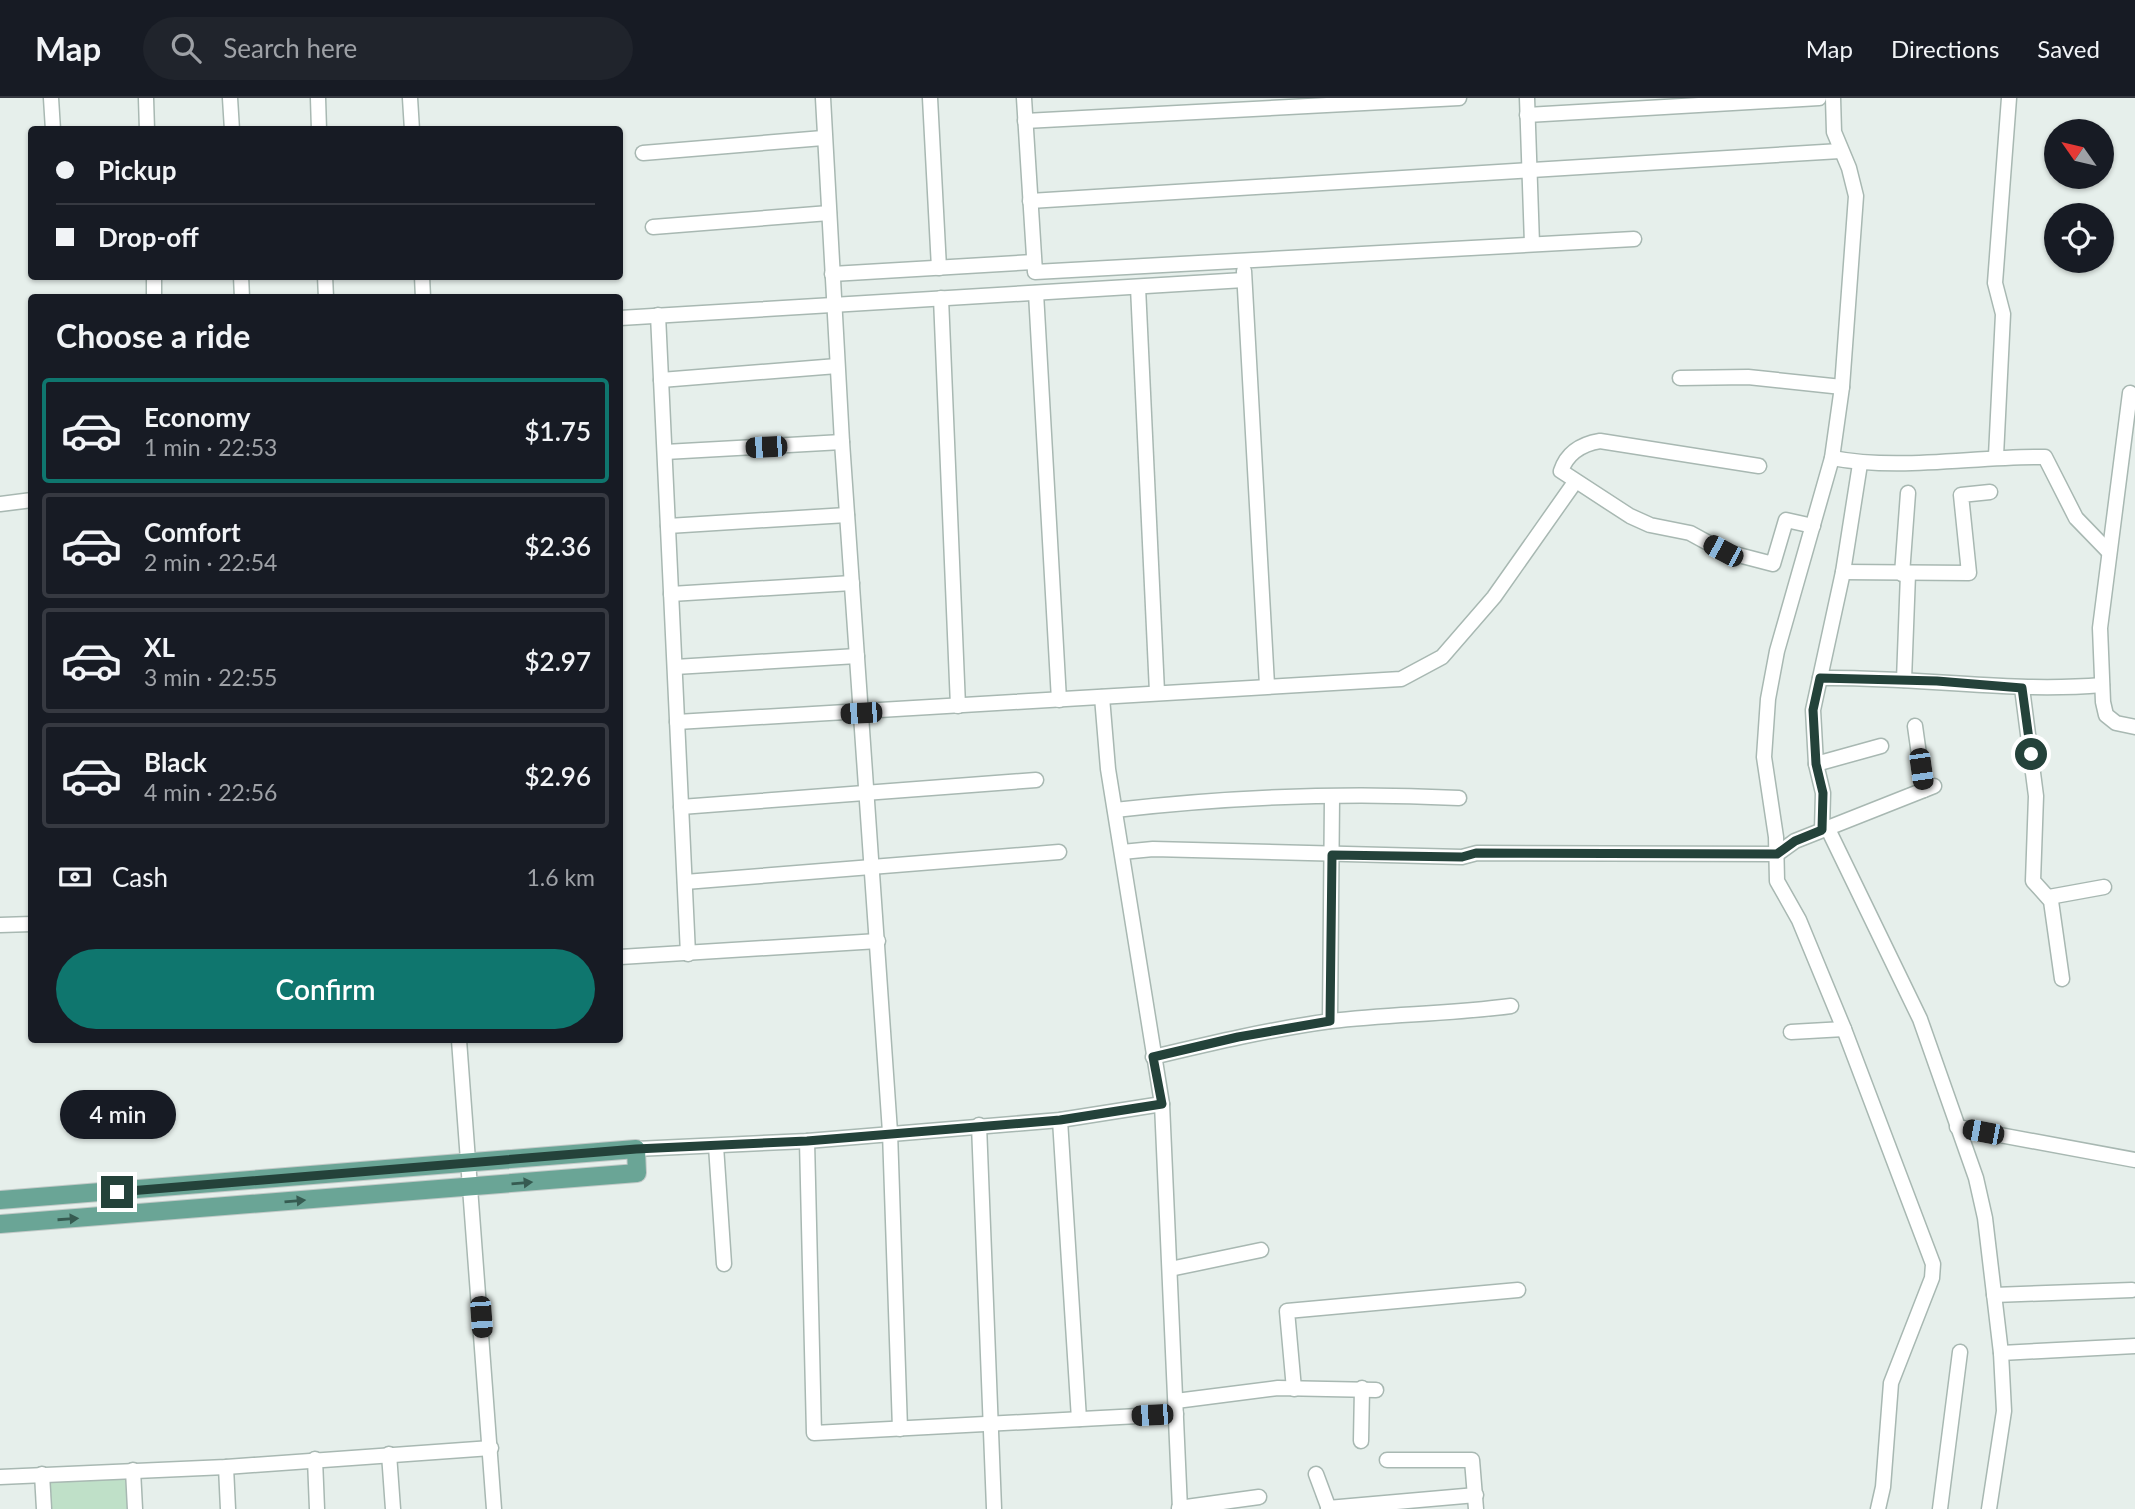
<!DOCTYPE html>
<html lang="en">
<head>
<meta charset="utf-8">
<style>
	body { margin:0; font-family:Lato,sans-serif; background:#20242c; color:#f1f3f6; height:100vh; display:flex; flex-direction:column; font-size:26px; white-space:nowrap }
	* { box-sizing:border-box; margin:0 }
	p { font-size:23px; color:#9ea1a6 }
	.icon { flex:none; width:38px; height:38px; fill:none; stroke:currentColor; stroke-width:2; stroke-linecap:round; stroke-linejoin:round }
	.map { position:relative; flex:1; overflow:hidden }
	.sheet { position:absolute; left:28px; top:196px; width:595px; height:749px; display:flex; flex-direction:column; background:#171b24; border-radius:7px; box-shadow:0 2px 5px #0004 }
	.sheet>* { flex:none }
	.top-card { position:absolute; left:28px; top:28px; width:595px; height:154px; border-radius:7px; box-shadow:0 2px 5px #0004; display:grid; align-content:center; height:154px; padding:0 28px; background:#171b24 }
	.needle { width:46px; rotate:304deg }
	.controls { position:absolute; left:2044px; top:21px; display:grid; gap:14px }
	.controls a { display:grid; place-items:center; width:70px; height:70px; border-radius:50%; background:#171b24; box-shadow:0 2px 5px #0004; font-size:35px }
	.end { position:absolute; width:32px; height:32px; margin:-16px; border:9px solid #24423a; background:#fff; box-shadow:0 0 0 4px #fff }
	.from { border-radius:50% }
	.bubble { position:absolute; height:49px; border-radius:24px; background:#171b24; box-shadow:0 2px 5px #0004; font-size:23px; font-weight:600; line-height:49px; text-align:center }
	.car { position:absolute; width:21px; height:42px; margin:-21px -10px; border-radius:9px; box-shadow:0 0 5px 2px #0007; background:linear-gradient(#222 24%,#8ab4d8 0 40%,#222 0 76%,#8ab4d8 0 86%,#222 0) }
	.top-card b { display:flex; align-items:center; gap:24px; height:66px; font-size:26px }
	.top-card b+b { border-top:2px solid #363941 }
	.top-card i { width:18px; height:18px; background:#f1f3f6 }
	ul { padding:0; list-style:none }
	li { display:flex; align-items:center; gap:21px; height:105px; margin:0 14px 10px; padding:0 14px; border:4px solid #363941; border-radius:7px }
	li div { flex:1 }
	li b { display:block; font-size:26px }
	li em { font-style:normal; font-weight:600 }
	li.selected { border-color:#0f766e }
	li>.icon { width:63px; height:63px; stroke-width:1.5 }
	h2 { padding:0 28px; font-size:32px; line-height:84px }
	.pay { display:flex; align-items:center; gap:18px; height:77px; padding:0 28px; font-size:26px }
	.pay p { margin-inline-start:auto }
	.primary-button { display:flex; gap:14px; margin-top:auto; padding:14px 28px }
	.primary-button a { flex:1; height:80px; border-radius:42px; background:#0f766e; color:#fff; font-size:28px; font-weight:600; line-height:80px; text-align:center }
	header { display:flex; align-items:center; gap:42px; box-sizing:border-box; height:98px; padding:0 35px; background:#171b24; border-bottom:2px solid #363941 }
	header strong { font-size:33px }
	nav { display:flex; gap:38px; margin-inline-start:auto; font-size:24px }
	.search { width:490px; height:63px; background:#20242c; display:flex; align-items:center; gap:18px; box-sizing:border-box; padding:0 24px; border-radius:38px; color:#9ea1a6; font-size:26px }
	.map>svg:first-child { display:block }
</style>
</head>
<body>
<header>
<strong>Map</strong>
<div class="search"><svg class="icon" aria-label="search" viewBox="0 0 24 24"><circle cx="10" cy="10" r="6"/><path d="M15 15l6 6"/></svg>Search here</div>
<nav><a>Map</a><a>Directions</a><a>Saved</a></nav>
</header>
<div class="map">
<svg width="2135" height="1411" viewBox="0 0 2135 1411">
	<rect width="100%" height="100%" fill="#e6efeb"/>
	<polygon fill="#bfe0c8" points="133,1372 135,1411 44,1411 42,1376"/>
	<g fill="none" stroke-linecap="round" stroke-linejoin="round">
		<defs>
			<g id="minor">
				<polyline points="51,0 53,32"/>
				<polyline points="146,0 147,32"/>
				<polyline points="230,0 232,32"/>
				<polyline points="318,0 319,32"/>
				<polyline points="410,0 412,32"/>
				<polyline points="823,0 842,344 890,1034 900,1331"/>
				<polyline points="930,0 939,170"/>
				<polyline points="1024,0 1035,174 1634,141"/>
				<polyline points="1527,0 1532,146"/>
				<polyline points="1833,0 1834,34 1849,70 1856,98 1842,289 1832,360 1777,553 1768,601 1764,659 1776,739 1777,783 1799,822 1844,931 1933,1166 1932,1180 1891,1285 1883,1389 1878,1411"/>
				<polyline points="1527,17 1819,0"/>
				<polyline points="1025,23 1459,0"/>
				<polyline points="643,55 823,40"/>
				<polyline points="1030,103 1840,53"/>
				<polyline points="653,129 829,115"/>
				<polyline points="1244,173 1267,587"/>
				<polyline points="832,176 1033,164"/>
				<polyline points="154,178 154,200"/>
				<polyline points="241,178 242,200"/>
				<polyline points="325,178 326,200"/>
				<polyline points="422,178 423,200"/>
				<polyline points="1138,189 1157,594"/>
				<polyline points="1036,195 1059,602"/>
				<polyline points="941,200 958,608"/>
				<polyline points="658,217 688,856"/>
				<polyline points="620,220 1244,182"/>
				<polyline points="1680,280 1748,279 1842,289"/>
				<polyline points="661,282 837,268"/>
				<polyline points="2130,295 2100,530 2103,604 2106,617 2116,625 2135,629"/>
				<polyline points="665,354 842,344"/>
				<polyline points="1996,358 2003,216 1995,185 2009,0"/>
				<path d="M1832,360C1901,373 1975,358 2045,359L2076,420L2108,453"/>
				<path d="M1759,368L1600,343C1582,346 1567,355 1561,373L1630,418L1650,427L1690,435L1723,453L1773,466L1786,422L1813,428"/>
				<polyline points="0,406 32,402"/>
				<polyline points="668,428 847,417"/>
				<polyline points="1843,474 1969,475 1961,397 1990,394"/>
				<polyline points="1902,476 1908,395"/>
				<polyline points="671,496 852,485"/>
				<polyline points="675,569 857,558"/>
				<path d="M1820,580C1914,578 2008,595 2102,587"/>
				<polyline points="1904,582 1908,476"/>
				<polyline points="2022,590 2036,698 2033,783 2051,803 2062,881"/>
				<polyline points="1102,599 1108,671 1162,1006 1180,1411"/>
				<polyline points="677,624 1401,581 1442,559 1494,499 1575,384"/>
				<polyline points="1915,628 1924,692"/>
				<polyline points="1816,666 1881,648"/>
				<polyline points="681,709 1036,682"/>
				<path d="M1115,712C1229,699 1345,694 1459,700"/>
				<polyline points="1827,729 1920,921 1976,1080 1985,1120 2001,1255 2004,1313 1989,1411"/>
				<polyline points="1822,732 1823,695 1816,666 1813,612 1843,474 1860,366"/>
				<polyline points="1122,754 1153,751 1462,759 1477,755 1777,756 1795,743 1934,688"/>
				<polyline points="685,784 1059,754"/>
				<polyline points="2049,799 2104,789"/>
				<polyline points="0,827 32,826"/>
				<polyline points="620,859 878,843"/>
				<polyline points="1330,923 1332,699"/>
				<polyline points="1791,934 1844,931"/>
				<polyline points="459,942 494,1411"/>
				<path d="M1153,959C1212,945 1271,931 1331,923C1391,916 1451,916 1511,908"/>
				<polyline points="1060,1022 1079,1321"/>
				<polyline points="979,1027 994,1410"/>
				<polyline points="1957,1029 2135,1062"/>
				<polyline points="807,1043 814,1335 1176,1316"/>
				<polyline points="716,1048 724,1166"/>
				<polyline points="636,1051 807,1043 1060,1022 1162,1006"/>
				<polyline points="1170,1171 1261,1152"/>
				<polyline points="1994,1197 2132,1192"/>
				<polyline points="2001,1255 2135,1248"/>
				<polyline points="1294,1291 1287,1213 1518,1192"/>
				<polyline points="1176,1303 1278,1290 1376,1292"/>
				<polyline points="1361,1343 1362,1290"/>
				<polyline points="389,1356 393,1411"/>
				<polyline points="315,1361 317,1411"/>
				<polyline points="1387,1362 1472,1362 1476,1411"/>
				<polyline points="226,1369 228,1411"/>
				<polyline points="133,1372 135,1411"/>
				<polyline points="42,1376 44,1411"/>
				<polyline points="1316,1376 1329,1411"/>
				<polyline points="0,1379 226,1369 491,1350"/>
				<polyline points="1179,1410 1259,1399"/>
				<polyline points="1328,1410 1476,1397"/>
				<polyline points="1940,1411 1960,1254"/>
			</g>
			<polyline id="major" points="0,1102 636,1051 637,1075 0,1126"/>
		</defs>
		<use href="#minor" stroke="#a8b8b2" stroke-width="17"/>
		<use href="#major" stroke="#c2cac8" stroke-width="20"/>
		<use href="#minor" stroke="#fff" stroke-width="14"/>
		<use href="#major" stroke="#6aa596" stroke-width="18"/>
	</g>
	<defs><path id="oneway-solid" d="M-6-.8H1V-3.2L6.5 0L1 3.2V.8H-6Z" transform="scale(1.75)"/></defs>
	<g fill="#365b51">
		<use href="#oneway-solid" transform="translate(522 1085) rotate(-5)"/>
		<use href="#oneway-solid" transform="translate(295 1103) rotate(-5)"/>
		<use href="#oneway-solid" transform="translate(68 1121) rotate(-4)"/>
	</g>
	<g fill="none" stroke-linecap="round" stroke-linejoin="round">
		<polyline stroke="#24423a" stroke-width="9" points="117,1094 636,1051 807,1043 1060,1022 1162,1006 1153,959 1238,939 1330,923 1332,757 1462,759 1476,755 1777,756 1795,743 1822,732 1823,695 1816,666 1813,612 1820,580 1937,583 2022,590 2031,656"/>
	</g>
</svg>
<div class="controls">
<a><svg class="needle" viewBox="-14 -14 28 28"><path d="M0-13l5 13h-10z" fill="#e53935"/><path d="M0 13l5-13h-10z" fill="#9ea1a6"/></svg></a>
<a><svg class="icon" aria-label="locate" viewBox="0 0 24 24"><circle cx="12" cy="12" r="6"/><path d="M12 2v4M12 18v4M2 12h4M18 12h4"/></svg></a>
</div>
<i class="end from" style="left:2031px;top:656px"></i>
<i class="end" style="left:117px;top:1094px"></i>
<div class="bubble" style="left:60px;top:992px;width:116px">4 min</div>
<i class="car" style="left:766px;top:349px;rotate:267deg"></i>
<i class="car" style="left:1723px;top:453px;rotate:298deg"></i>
<i class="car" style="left:861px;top:615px;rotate:267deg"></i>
<i class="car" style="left:1921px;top:671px;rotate:172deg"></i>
<i class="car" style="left:1983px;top:1034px;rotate:281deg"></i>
<i class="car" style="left:481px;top:1219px;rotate:176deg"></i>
<i class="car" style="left:1152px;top:1317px;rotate:267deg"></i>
<div class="top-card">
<b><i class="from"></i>Pickup</b>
<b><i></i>Drop-off</b>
</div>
<section class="sheet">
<h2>Choose a ride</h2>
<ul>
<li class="selected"><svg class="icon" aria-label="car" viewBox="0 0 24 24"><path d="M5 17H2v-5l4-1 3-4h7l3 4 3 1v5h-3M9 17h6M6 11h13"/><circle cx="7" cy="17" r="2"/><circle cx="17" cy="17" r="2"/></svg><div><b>Economy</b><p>1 min · 22:53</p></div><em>$1.75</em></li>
<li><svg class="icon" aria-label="car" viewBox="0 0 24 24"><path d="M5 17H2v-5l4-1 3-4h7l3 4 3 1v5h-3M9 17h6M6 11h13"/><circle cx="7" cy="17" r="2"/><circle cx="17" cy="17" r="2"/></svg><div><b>Comfort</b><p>2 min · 22:54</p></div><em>$2.36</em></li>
<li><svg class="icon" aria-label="car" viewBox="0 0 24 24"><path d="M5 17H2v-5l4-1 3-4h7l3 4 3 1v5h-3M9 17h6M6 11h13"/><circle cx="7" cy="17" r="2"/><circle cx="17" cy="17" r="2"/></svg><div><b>XL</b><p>3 min · 22:55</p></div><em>$2.97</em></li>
<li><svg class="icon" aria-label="car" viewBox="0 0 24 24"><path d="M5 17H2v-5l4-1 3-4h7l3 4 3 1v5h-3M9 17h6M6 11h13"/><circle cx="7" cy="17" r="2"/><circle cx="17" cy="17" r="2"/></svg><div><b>Black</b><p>4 min · 22:56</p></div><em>$2.96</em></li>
</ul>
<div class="pay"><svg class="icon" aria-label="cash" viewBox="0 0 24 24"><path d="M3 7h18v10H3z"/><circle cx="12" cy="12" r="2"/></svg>Cash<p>1.6 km</p></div>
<div class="primary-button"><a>Confirm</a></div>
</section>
</div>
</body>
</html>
